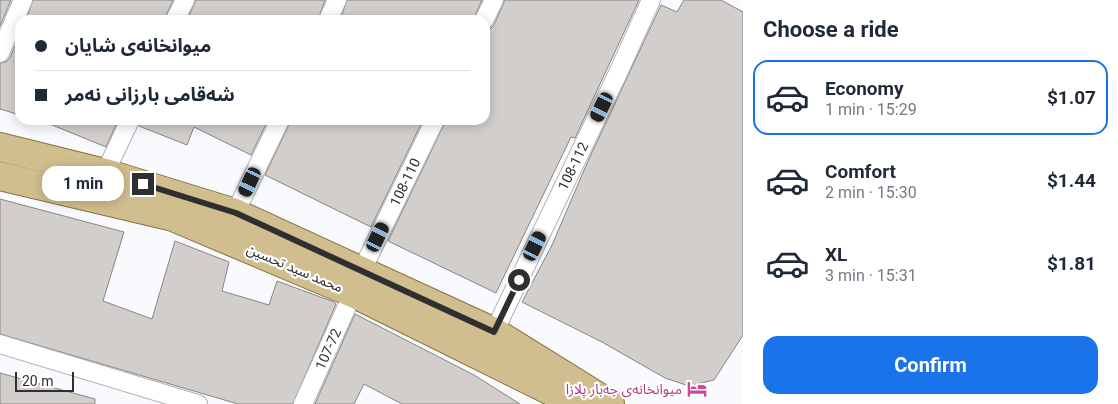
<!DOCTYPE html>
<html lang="en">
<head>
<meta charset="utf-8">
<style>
	body { margin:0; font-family:Roboto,"Noto Sans Arabic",sans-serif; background:#f6f6f7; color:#1f2937; height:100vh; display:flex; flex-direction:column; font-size:19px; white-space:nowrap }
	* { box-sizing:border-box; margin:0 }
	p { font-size:16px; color:#747a83 }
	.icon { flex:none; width:28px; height:28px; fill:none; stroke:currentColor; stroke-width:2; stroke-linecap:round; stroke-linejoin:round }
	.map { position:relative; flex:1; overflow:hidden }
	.panel { display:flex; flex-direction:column; background:#fff; width:375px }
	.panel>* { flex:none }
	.top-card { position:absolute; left:15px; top:15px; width:475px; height:110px; border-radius:15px; box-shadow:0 2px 12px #0003; display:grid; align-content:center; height:110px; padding:0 20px; background:#fff }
	.scale { position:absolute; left:15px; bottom:12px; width:59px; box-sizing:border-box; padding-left:5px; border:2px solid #2f2f31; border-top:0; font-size:14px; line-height:18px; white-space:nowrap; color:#2f2f31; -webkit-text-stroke:4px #fff; paint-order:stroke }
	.end { position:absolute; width:22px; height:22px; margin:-11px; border:6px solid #2f2f31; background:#fff; box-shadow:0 0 0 2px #fff }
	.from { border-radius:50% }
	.bubble { position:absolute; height:35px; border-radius:15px; background:#fff; box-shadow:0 2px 12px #0003; font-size:16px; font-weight:700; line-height:35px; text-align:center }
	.car { position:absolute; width:15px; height:30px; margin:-15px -8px; border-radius:6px; box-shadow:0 0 4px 1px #0007; background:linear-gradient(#222 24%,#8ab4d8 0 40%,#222 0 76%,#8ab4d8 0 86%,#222 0) }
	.top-card b { display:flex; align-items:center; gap:18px; height:48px; font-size:19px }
	.top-card b+b { border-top:1px solid #e0e1e3 }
	.top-card i { width:12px; height:12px; background:#1f2937 }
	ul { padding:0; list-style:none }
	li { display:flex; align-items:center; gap:15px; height:75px; margin:0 10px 8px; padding:0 10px; border:2px solid transparent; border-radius:15px }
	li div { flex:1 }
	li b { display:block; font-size:19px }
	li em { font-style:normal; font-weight:700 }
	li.selected { border-color:#1a73e8 }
	li>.icon { width:45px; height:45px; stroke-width:1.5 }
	h2 { padding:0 20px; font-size:22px; line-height:60px }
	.primary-button { display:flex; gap:10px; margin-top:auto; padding:10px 20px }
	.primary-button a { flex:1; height:58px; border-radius:15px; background:#1a73e8; color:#fff; font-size:20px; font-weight:700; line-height:58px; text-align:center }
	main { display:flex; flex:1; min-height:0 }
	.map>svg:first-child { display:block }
</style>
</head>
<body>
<main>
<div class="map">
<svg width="743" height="404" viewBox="0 0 743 404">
	<rect width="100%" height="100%" fill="#f9fafe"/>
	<g fill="#d1cecc" stroke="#888583">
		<polygon points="0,0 11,0 0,26"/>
		<polygon points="33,0 173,0 164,20 26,20"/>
		<polygon points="196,0 325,0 318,20 187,20"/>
		<polygon points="347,0 482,0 473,20 340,20"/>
		<polygon points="505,0 639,0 575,138 571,137 496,293 388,241 446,120 485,120 485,31 490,29 494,25"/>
		<polygon points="684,0 721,0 743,12 743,335 714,380 689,386 665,378 602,342 522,302 552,245 588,161 661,5 677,12"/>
		<polygon points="20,34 20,115 0,109 0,63 6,62 10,58"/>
		<polygon points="40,120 118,120 106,147"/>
		<polygon points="140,120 268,120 251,155 194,127 187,145 139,126"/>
		<polygon points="291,120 423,120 371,227 265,175"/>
		<polygon points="0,199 124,232 103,301 152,319 175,241 229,262 222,291 269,305 277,281 334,302 336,304 293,404 238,404 0,334"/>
		<polygon points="355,314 474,375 520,404 402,404 364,384 354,404 315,404"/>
		<polygon points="0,373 95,399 95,404 0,404"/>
	</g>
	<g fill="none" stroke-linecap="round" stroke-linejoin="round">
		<defs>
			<g id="street">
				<polyline points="175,20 185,0"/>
				<polyline points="328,20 337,0"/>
				<polyline points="484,20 494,0"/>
				<polyline points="0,53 23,0"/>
				<polyline points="105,173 130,120"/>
				<polyline points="235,213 280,120"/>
				<polyline points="362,270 435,120"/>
				<polyline points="494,332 618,73 651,0"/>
				<polyline points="0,344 198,404"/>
				<polyline points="303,404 353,293"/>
			</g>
			<g id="primary">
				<polyline points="0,147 105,173 235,213 494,332 610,404"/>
				<polyline points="0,176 173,217 353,293 567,399 573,404"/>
			</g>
		</defs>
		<use href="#street" stroke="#b0b1b4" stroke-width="20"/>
		<use href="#primary" stroke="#84703d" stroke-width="30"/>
		<use href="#street" stroke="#fff" stroke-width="18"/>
		<use href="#primary" stroke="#d0be8e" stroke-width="28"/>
	</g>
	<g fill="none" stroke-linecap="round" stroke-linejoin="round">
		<polyline stroke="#2f2f31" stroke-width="6" points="143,184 236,213 494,332 519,280"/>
	</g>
	<defs>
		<symbol id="hotel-bare" viewBox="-9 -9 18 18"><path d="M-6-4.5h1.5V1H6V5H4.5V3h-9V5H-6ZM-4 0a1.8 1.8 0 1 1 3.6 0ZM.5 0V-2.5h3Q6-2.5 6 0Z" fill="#d1479c" stroke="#fff" stroke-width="2.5" paint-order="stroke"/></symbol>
	</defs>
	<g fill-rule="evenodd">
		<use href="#hotel-bare" x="683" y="375" width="28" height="28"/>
	</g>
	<g text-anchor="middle" stroke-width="4.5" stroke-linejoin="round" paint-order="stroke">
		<g font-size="14" fill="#2f2f31" stroke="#fff">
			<text transform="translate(573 166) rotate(-64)" y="5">108-112</text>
			<text transform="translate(405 182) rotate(-64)" y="5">108-110</text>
			<text transform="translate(295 268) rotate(23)" y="5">محمد سید تحسین</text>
			<text transform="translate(328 349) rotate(-66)" y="5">107-72</text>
		</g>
		<g font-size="14" fill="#b23c85" stroke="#fff" text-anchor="end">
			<text x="682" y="394">میوانخانەی جەبار پلازا</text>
		</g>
	</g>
</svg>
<div class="scale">20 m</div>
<i class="end from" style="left:519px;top:280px"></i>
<i class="end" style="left:143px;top:184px"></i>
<div class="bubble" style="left:42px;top:166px;width:82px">1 min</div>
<i class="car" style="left:602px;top:107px;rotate:206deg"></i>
<i class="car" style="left:250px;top:182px;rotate:205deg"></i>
<i class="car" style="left:378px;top:237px;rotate:26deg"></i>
<i class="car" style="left:535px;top:246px;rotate:26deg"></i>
<div class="top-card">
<b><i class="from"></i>میوانخانەی شایان</b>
<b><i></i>شەقامی بارزانی نەمر</b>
</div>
</div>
<section class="panel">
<h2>Choose a ride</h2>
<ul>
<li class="selected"><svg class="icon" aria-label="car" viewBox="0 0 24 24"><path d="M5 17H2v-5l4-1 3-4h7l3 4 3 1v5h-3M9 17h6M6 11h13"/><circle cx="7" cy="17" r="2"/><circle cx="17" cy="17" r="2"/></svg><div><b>Economy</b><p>1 min · 15:29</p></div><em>$1.07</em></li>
<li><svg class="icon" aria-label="car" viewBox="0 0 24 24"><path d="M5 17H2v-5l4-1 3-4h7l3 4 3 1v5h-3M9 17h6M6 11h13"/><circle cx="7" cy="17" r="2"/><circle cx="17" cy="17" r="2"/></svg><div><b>Comfort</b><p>2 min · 15:30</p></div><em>$1.44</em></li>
<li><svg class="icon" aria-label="car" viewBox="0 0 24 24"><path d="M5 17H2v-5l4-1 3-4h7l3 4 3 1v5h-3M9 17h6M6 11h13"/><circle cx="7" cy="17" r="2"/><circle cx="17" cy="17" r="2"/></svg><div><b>XL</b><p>3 min · 15:31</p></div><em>$1.81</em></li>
</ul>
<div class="primary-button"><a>Confirm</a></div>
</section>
</main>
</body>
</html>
